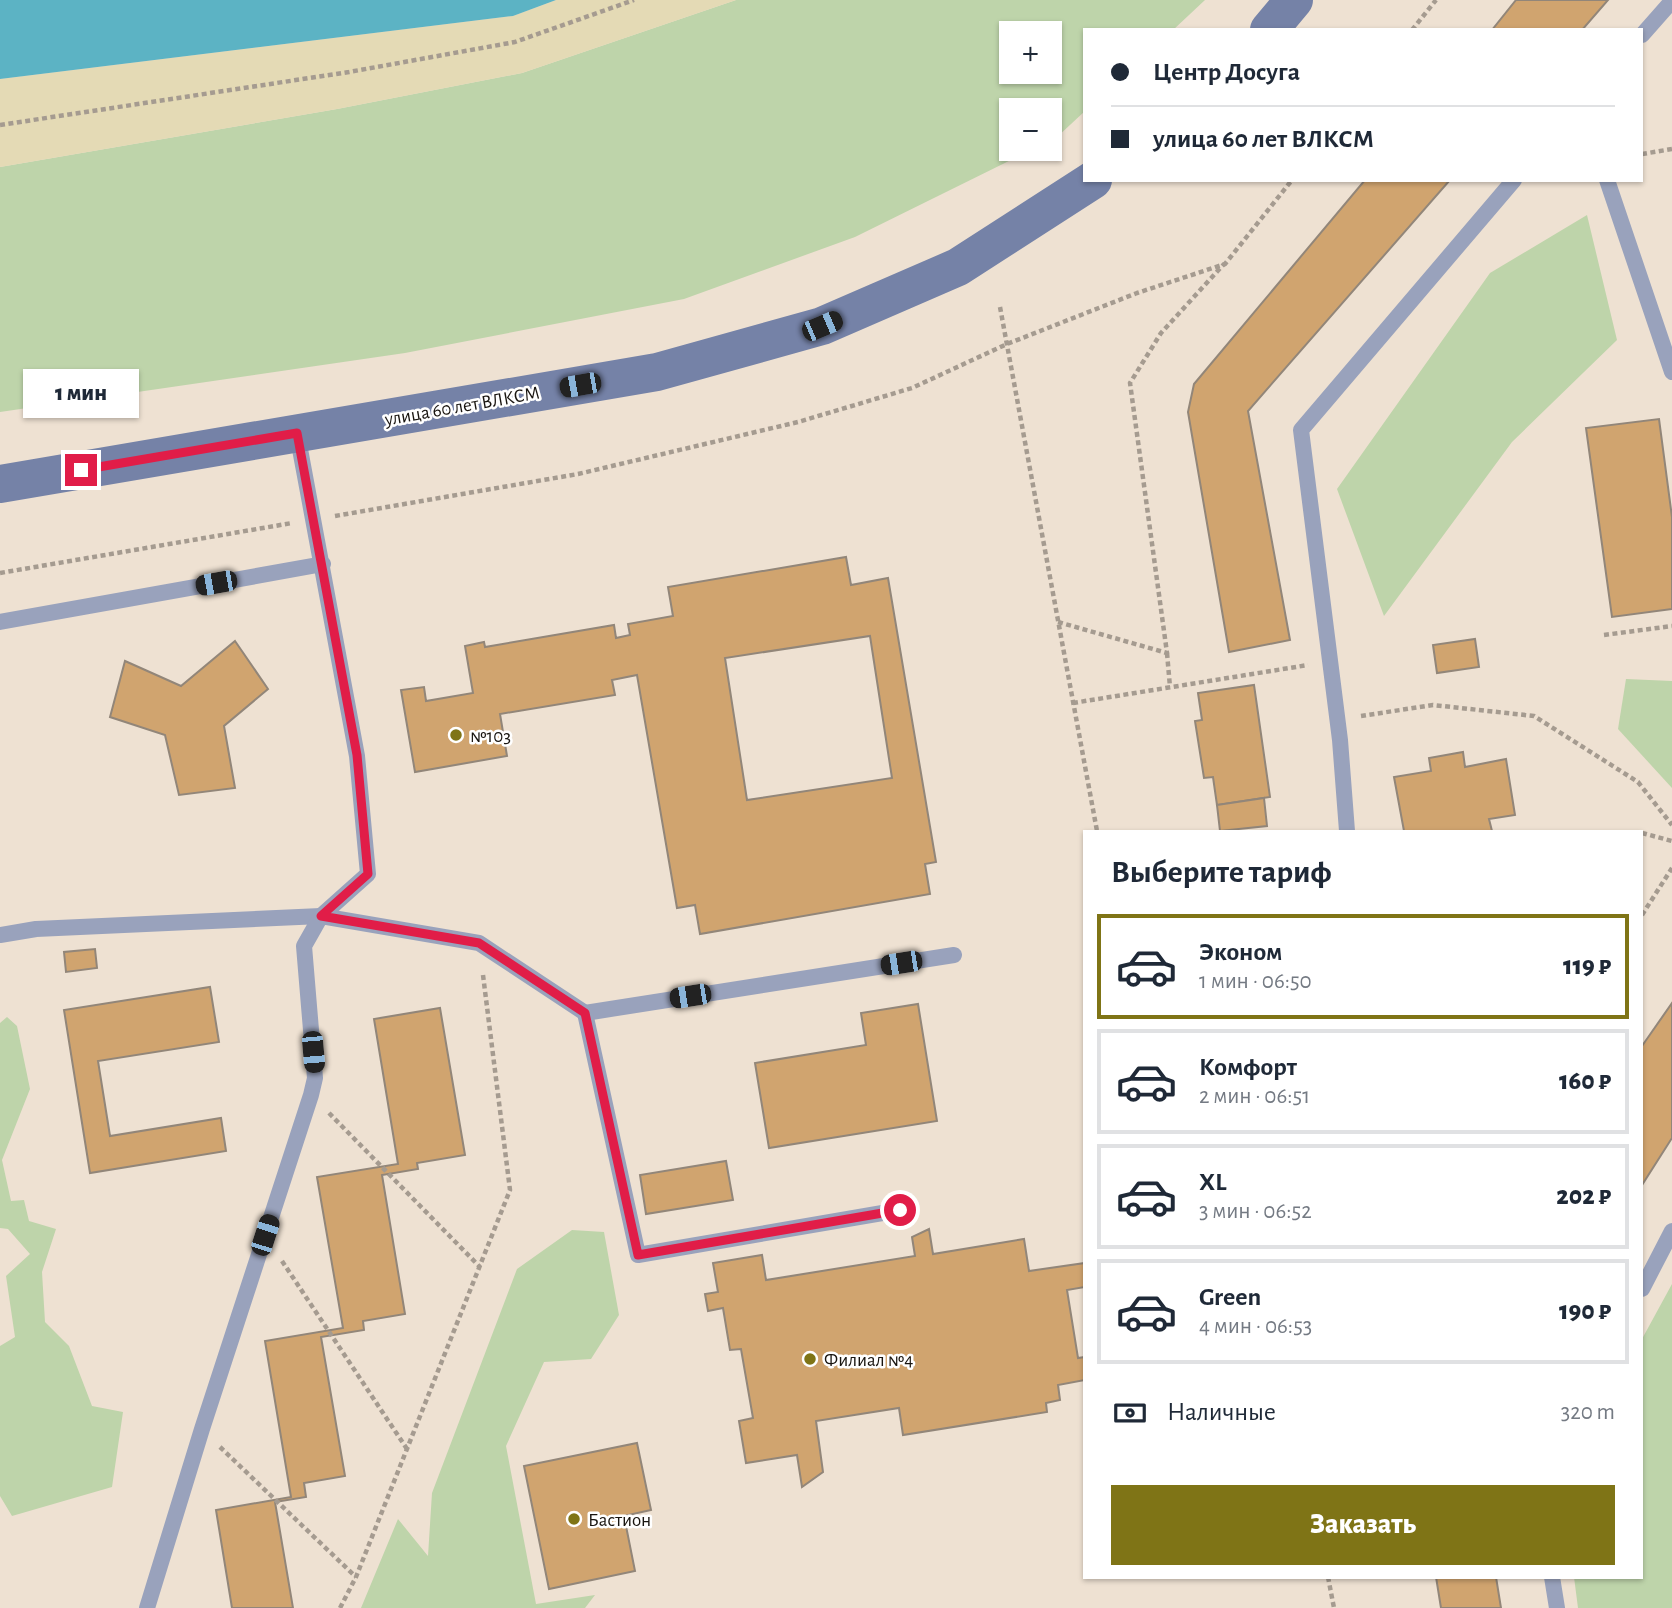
<!DOCTYPE html>
<html lang="ru">
<head>
<meta charset="utf-8">
<style>
	body { margin:0; font-family:"Alegreya Sans",sans-serif; background:#f6f6f7; color:#1f2937; height:100vh; display:flex; flex-direction:column; font-size:26px; white-space:nowrap }
	* { box-sizing:border-box; margin:0 }
	p { font-size:23px; color:#747a83 }
	.icon { flex:none; width:38px; height:38px; fill:none; stroke:currentColor; stroke-width:2; stroke-linecap:round; stroke-linejoin:round }
	.map { position:relative; flex:1; overflow:hidden }
	.details { position:absolute; left:1083px; top:830px; width:560px; height:749px; display:flex; flex-direction:column; background:#fff; border-radius:0px; box-shadow:0 2px 5px #0004 }
	.details>* { flex:none }
	.banner { position:absolute; left:1083px; top:28px; width:560px; height:154px; border-radius:0px; box-shadow:0 2px 5px #0004; display:grid; align-content:center; height:154px; padding:0 28px; background:#fff }
	.tools { position:absolute; left:999px; top:21px; display:grid; gap:14px }
	.tools a { display:grid; place-items:center; width:63px; height:63px; border-radius:0px; background:#fff; box-shadow:0 2px 5px #0004; font-size:35px }
	.end { position:absolute; width:32px; height:32px; margin:-16px; border:9px solid #e11d48; background:#fff; box-shadow:0 0 0 4px #fff }
	.from { border-radius:50% }
	.bubble { position:absolute; height:49px; border-radius:0px; background:#fff; box-shadow:0 2px 5px #0004; font-size:23px; font-weight:800; line-height:49px; text-align:center }
	.car { position:absolute; width:21px; height:42px; margin:-21px -10px; border-radius:9px; box-shadow:0 0 5px 2px #0007; background:linear-gradient(#222 24%,#8ab4d8 0 40%,#222 0 76%,#8ab4d8 0 86%,#222 0) }
	.banner b { display:flex; align-items:center; gap:24px; height:66px; font-size:26px }
	.banner b+b { border-top:2px solid #e0e1e3 }
	.banner i { width:18px; height:18px; background:#1f2937 }
	ul { padding:0; list-style:none }
	li { display:flex; align-items:center; gap:21px; height:105px; margin:0 14px 10px; padding:0 14px; border:4px solid #e0e1e3; border-radius:0px }
	li div { flex:1 }
	li b { display:block; font-size:26px }
	li em { font-style:normal; font-weight:800 }
	li.current { border-color:#7f7416 }
	li>.icon { width:63px; height:63px; stroke-width:1.5 }
	h2 { padding:0 28px; font-size:32px; line-height:84px }
	.pay { display:flex; align-items:center; gap:18px; height:77px; padding:0 28px; font-size:26px }
	.pay p { margin-inline-start:auto }
	.button { display:flex; gap:14px; margin-top:auto; padding:14px 28px }
	.button a { flex:1; height:80px; border-radius:0px; background:#7f7416; color:#fff; font-size:28px; font-weight:800; line-height:80px; text-align:center }
	.map>svg:first-child { display:block }
</style>
</head>
<body>
<div class="map">
<svg width="1672" height="1608" viewBox="0 0 1672 1608">
	<rect width="100%" height="100%" fill="#eee1d2"/>
	<g fill="#bed4aa" fill-rule="evenodd">
		<path d="M736,0H1205L1173,30H1085V111L1056,138L1050,141V110H1012V149H1033L855,237L684,299L405,353L0,412V167L337,109L522,73ZM1012,33H1050V72H1012Z"/>
		<polygon points="1587,215 1617,340 1512,442 1384,616 1337,489 1490,273"/>
		<polygon points="1626,679 1672,681 1672,788 1618,729"/>
		<polygon points="7,1017 17,1026 30,1089 2,1160 11,1201 24,1200 29,1221 56,1229 42,1272 45,1322 69,1346 92,1406 123,1412 112,1487 12,1516 0,1496 0,1346 15,1337 6,1276 30,1254 8,1229 0,1228 0,1023"/>
		<polygon points="572,1230 604,1232 619,1315 591,1359 544,1362 506,1446 536,1604 595,1595 585,1608 361,1608 398,1519 428,1556 432,1493 517,1269"/>
		<polygon points="1672,1284 1672,1608 1578,1608 1574,1577 1642,1577 1642,1339"/>
	</g>
	<polygon fill="#e4dab5" points="556,0 736,0 522,73 337,109 0,167 0,79 513,16"/>
	<polygon fill="#5cb3c4" points="0,0 556,0 513,16 0,79"/>
	<g fill="#d0a46f" stroke="#928679" stroke-width="2" fill-rule="evenodd">
		<polygon points="1516,0 1608,0 1582,30 1492,30"/>
		<polygon points="1365,180 1450,180 1248,411 1290,640 1229,652 1188,412 1194,384"/>
		<polygon points="1659,419 1672,517 1672,609 1612,617 1586,428"/>
		<path d="M846,557L851,585L888,578L936,862L925,864L930,894L700,934L695,905L677,908L637,675L612,680L615,695L500,714L507,756L415,772L401,690L424,687L426,701L473,693L465,646L484,642L485,647L614,625L616,638L630,635L628,624L673,616L668,587ZM870,636L892,778L747,800L725,658Z"/>
		<polygon points="1475,639 1479,667 1437,673 1433,645"/>
		<polygon points="235,641 268,689 224,726 235,788 179,795 165,735 110,717 125,661 181,686"/>
		<polygon points="1254,685 1270,797 1217,805 1213,777 1204,778 1195,721 1202,720 1198,693"/>
		<polygon points="1463,752 1465,767 1506,759 1515,815 1489,819 1492,831 1404,831 1394,777 1431,771 1429,758"/>
		<polygon points="1264,798 1267,826 1220,831 1217,805"/>
		<polygon points="95,949 97,968 66,972 64,952"/>
		<polygon points="210,987 219,1042 98,1061 110,1136 221,1118 226,1151 90,1173 64,1010"/>
		<polygon points="1672,1003 1672,1138 1642,1185 1642,1046"/>
		<polygon points="918,1004 937,1121 769,1148 755,1063 866,1045 861,1013"/>
		<polygon points="440,1008 465,1155 417,1163 418,1169 382,1175 405,1314 363,1321 364,1330 321,1337 345,1476 304,1483 306,1497 275,1502 293,1608 232,1608 216,1510 291,1497 265,1341 343,1328 317,1177 398,1164 374,1019"/>
		<polygon points="726,1161 733,1200 646,1214 640,1175"/>
		<polygon points="929,1229 933,1254 1024,1239 1029,1271 1085,1263 1085,1287 1067,1290 1078,1358 1085,1357 1085,1380 1058,1385 1060,1400 1046,1403 1047,1412 903,1435 899,1408 816,1421 823,1472 802,1487 797,1455 746,1463 739,1421 753,1418 741,1349 730,1350 723,1308 708,1311 705,1294 718,1292 713,1263 762,1255 766,1280 915,1256 912,1237"/>
		<polygon points="637,1443 651,1510 624,1516 635,1571 549,1589 524,1466"/>
		<polygon points="1436,1577 1496,1577 1501,1608 1441,1608"/>
	</g>
	<g fill="none" stroke-linecap="round" stroke-linejoin="round">
		<g stroke="#a59b90" stroke-width="4.5" stroke-dasharray="5 3.5" stroke-linecap="butt">
			<polyline points="1412,30 1436,0"/>
			<polyline points="0,125 349,72 515,42 634,0"/>
			<polyline points="1642,154 1672,149"/>
			<polyline points="1000,307 1097,831"/>
			<polyline points="335,516 578,474 798,422 912,388 1007,344 1137,293 1225,264 1292,180"/>
			<polyline points="0,573 292,523"/>
			<polyline points="1058,622 1167,653 1130,383 1161,333 1224,264"/>
			<polyline points="1604,635 1672,626"/>
			<polyline points="1167,653 1170,687"/>
			<polyline points="1073,703 1308,665"/>
			<polyline points="1361,716 1433,705 1534,716 1638,782 1672,825"/>
			<polyline points="1642,833 1672,841"/>
			<polyline points="1642,915 1672,868"/>
			<polyline points="329,1113 480,1267"/>
			<polyline points="282,1261 407,1449"/>
			<polyline points="220,1447 356,1577"/>
			<polyline points="1328,1577 1334,1608"/>
			<polyline points="340,1608 356,1577 510,1190 483,975"/>
		</g>
		<g stroke="#99a2bc" stroke-width="16">
			<polyline points="1642,35 1672,1"/>
			<polyline points="1607,180 1672,372"/>
			<polyline points="0,622 323,564"/>
			<polyline points="1347,831 1340,740 1301,430 1514,180"/>
			<polyline points="0,935 36,929 321,916 479,943 585,1013 638,1255 900,1210"/>
			<polyline points="585,1013 954,955"/>
			<polyline points="1642,1289 1672,1231"/>
			<polyline points="1552,1577 1557,1608"/>
			<polyline points="147,1608 202,1429 311,1095 315,1078 304,946 321,916 368,874 357,756 297,433"/>
		</g>
		<g stroke="#7582a7" stroke-width="38">
			<polyline points="1269,30 1294,0"/>
			<polyline points="0,484 657,372 822,326 958,267 1093,180"/>
		</g>
	</g>
	<g fill="none" stroke-linecap="round" stroke-linejoin="round">
		<polyline stroke="#e11d48" stroke-width="9" points="81,470 297,433 357,755 368,874 321,916 479,943 585,1013 638,1255 900,1210"/>
	</g>
	<g fill="#7f7416" stroke="#fff" stroke-width="2.5">
		<circle cx="456" cy="735" r="7"/>
		<circle cx="810" cy="1359" r="7"/>
		<circle cx="574" cy="1519" r="7"/>
	</g>
	<g text-anchor="middle" stroke-width="5" stroke-linejoin="round" paint-order="stroke">
		<g font-size="19" fill="#18140f" stroke="#fff">
			<text transform="translate(462 405) rotate(-10)" y="7">улица 60 лет ВЛКСМ</text>
		</g>
		<g font-size="19" fill="#18140f" stroke="#fff" text-anchor="start">
			<text x="470" y="742">№103</text>
			<text x="824" y="1366">Филиал №4</text>
			<text x="588" y="1526">Бастион</text>
		</g>
	</g>
</svg>
<div class="tools">
<a>+</a>
<a>−</a>
</div>
<i class="end from" style="left:900px;top:1210px"></i>
<i class="end" style="left:81px;top:470px"></i>
<div class="bubble" style="left:23px;top:369px;width:116px">1 мин</div>
<i class="car" style="left:822px;top:326px;rotate:67deg"></i>
<i class="car" style="left:580px;top:385px;rotate:260deg"></i>
<i class="car" style="left:216px;top:583px;rotate:260deg"></i>
<i class="car" style="left:901px;top:963px;rotate:261deg"></i>
<i class="car" style="left:690px;top:996px;rotate:261deg"></i>
<i class="car" style="left:313px;top:1052px;rotate:175deg"></i>
<i class="car" style="left:265px;top:1235px;rotate:18deg"></i>
<div class="banner">
<b><i class="from"></i>Центр Досуга</b>
<b><i></i>улица 60 лет ВЛКСМ</b>
</div>
<section class="details">
<h2>Выберите тариф</h2>
<ul>
<li class="current"><svg class="icon" aria-label="car" viewBox="0 0 24 24"><path d="M5 17H2v-5l4-1 3-4h7l3 4 3 1v5h-3M9 17h6M6 11h13"/><circle cx="7" cy="17" r="2"/><circle cx="17" cy="17" r="2"/></svg><div><b>Эконом</b><p>1 мин · 06:50</p></div><em>119 ₽</em></li>
<li><svg class="icon" aria-label="car" viewBox="0 0 24 24"><path d="M5 17H2v-5l4-1 3-4h7l3 4 3 1v5h-3M9 17h6M6 11h13"/><circle cx="7" cy="17" r="2"/><circle cx="17" cy="17" r="2"/></svg><div><b>Комфорт</b><p>2 мин · 06:51</p></div><em>160 ₽</em></li>
<li><svg class="icon" aria-label="car" viewBox="0 0 24 24"><path d="M5 17H2v-5l4-1 3-4h7l3 4 3 1v5h-3M9 17h6M6 11h13"/><circle cx="7" cy="17" r="2"/><circle cx="17" cy="17" r="2"/></svg><div><b>XL</b><p>3 мин · 06:52</p></div><em>202 ₽</em></li>
<li><svg class="icon" aria-label="car" viewBox="0 0 24 24"><path d="M5 17H2v-5l4-1 3-4h7l3 4 3 1v5h-3M9 17h6M6 11h13"/><circle cx="7" cy="17" r="2"/><circle cx="17" cy="17" r="2"/></svg><div><b>Green</b><p>4 мин · 06:53</p></div><em>190 ₽</em></li>
</ul>
<div class="pay"><svg class="icon" aria-label="cash" viewBox="0 0 24 24"><path d="M3 7h18v10H3z"/><circle cx="12" cy="12" r="2"/></svg>Наличные<p>320 m</p></div>
<div class="button"><a>Заказать</a></div>
</section>
</div>
</body>
</html>
